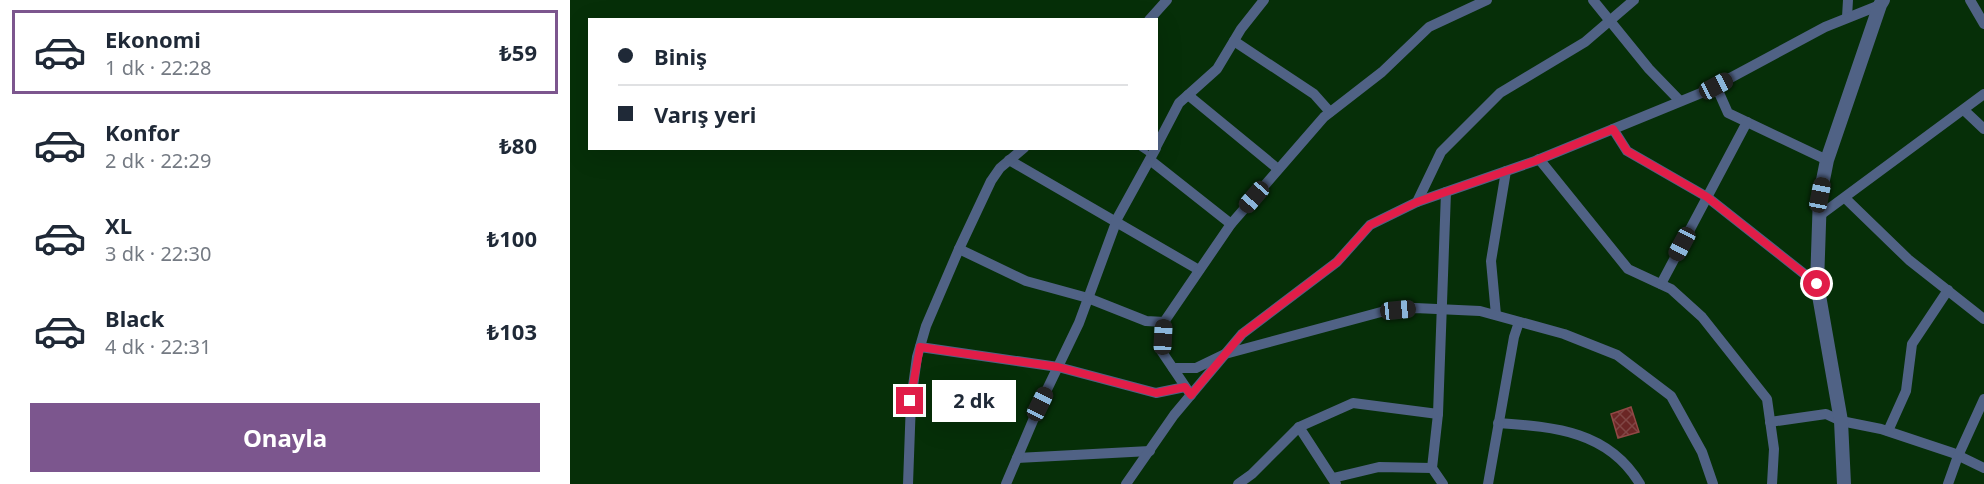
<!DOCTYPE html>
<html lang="tr">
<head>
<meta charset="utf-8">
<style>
	body { margin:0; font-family:"Noto Sans",sans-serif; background:#f2f2f3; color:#1f2937; height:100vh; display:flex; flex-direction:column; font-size:22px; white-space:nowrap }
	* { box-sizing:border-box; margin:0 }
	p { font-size:20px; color:#747a83 }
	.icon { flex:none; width:33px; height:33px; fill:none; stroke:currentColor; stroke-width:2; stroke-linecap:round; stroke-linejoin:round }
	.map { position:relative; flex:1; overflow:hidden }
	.drawer { display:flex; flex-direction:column; background:#fff; width:570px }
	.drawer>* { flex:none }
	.banner { position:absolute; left:18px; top:18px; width:570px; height:132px; border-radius:0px; box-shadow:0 6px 24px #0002; display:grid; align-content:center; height:132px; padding:0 30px; background:#fff }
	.end { position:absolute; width:27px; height:27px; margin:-14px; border:8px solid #e11d48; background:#fff; box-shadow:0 0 0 3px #fff }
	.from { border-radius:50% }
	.bubble { position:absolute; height:42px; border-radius:0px; background:#fff; box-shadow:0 6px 24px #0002; font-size:20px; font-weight:700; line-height:42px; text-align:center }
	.car { position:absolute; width:18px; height:36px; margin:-18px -9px; border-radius:8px; box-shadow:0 0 4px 2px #0007; background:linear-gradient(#222 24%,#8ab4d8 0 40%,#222 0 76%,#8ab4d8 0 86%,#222 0) }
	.banner b { display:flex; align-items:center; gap:21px; height:57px; font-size:22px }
	.banner b+b { border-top:2px solid #e0e1e3 }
	.banner i { width:15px; height:15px; background:#1f2937 }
	ul { padding:10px 0 0; list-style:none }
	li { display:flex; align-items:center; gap:18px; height:84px; margin:0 12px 9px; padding:0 18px; border:3px solid transparent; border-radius:0px }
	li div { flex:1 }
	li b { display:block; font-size:22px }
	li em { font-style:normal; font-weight:700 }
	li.selected { border-color:#7c568e }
	li>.icon { width:54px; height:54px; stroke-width:1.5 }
	.button { display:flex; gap:12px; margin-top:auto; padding:12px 30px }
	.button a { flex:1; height:69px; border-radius:0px; background:#7c568e; color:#fff; font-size:24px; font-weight:700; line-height:69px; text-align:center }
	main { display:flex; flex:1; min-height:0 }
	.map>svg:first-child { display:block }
</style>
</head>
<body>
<main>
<section class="drawer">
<ul>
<li class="selected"><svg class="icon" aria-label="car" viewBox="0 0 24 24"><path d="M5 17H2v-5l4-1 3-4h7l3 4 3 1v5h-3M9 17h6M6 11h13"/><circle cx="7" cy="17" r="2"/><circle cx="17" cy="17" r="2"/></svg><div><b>Ekonomi</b><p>1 dk · 22:28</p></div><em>₺59</em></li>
<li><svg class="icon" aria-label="car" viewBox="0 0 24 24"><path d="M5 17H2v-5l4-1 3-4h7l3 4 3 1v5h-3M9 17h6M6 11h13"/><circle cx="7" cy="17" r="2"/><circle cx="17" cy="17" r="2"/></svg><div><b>Konfor</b><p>2 dk · 22:29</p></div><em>₺80</em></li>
<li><svg class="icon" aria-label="car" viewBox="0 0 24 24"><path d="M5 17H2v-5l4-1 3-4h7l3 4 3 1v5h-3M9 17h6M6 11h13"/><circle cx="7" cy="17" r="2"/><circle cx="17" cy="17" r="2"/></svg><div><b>XL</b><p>3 dk · 22:30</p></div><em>₺100</em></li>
<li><svg class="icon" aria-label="car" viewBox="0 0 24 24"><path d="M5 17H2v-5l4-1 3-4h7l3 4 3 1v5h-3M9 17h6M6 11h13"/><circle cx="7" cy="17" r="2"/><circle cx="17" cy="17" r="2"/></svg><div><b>Black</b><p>4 dk · 22:31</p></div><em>₺103</em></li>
</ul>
<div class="button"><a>Onayla</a></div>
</section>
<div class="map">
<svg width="1414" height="484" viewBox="0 0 1414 484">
	<defs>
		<pattern id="building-cross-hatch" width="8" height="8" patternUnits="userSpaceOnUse" patternTransform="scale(1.5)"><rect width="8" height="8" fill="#6b2625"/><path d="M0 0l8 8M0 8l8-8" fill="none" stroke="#804644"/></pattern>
	</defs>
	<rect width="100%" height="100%" fill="#062f08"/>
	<polygon fill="url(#building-cross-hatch)" stroke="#914845" stroke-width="1.5" points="1061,407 1069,432 1048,438 1041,414"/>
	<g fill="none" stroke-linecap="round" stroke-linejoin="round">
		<polyline stroke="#506285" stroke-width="5" points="570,148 582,156"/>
		<g stroke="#506285" stroke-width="10">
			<polyline points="1023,0 1079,69 1110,101"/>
			<polyline points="1400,0 1414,24"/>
			<polyline points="1277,17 1278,0"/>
			<polyline points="579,20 597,0"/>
			<polyline points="664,41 744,94 760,112"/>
			<polyline points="1146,86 1158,113 1257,160"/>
			<polyline points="618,95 708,169"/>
			<polyline points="1394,110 1414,129"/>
			<polyline points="1043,129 1057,151 1137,197 1247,284"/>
			<polyline points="586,147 609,103 647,69 671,29 694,0"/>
			<polyline points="969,159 1058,269 1101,289 1132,317 1197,399 1204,449 1202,484"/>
			<polyline points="439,160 629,270"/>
			<polyline points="580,160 661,224"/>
			<polyline points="1275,198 1339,260 1414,319"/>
			<polyline points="847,202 871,152 930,93 1015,42 1064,0"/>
			<polyline points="1249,216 1414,94"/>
			<polyline points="389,249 456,281 518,298 576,321 594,322"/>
			<polyline points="1091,284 1177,122"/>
			<polyline points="926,315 921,261 936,171"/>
			<polyline points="350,347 488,367 586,393 615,387"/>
			<polyline points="603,368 626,368 655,354 811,312 845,308 910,311 994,334 1047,355 1101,396 1132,452 1143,484"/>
			<polyline points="621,395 592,352 594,322 661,224 754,117 812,72 859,27 917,0"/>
			<polyline points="1200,422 1256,414 1271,421 1311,429 1383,453 1414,468"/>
			<path d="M928,423C983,427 1038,430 1070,484"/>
			<polyline points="729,427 766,484"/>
			<polyline points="1318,431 1336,391 1342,344 1378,290"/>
			<polyline points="447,458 580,451"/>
			<polyline points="763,478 809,467 862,468"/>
			<polyline points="338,484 341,401 347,357 356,326 389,249 421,181 430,168 454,148"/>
			<polyline points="436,484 470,404 509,323 548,217 586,148"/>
			<polyline points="556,484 604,415 672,334 767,262 800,225 847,202 965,161 1136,91 1255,27 1310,5"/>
			<polyline points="668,484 682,474 729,427 783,403 868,414"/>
			<polyline points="873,484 862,468 868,414 876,192"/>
			<polyline points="918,484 944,337 949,322"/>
			<polyline points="1378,484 1388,456 1414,399"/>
		</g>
		<polyline stroke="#506285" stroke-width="14" points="1274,484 1271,421 1247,284 1250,195 1257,160 1310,5 1313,0"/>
	</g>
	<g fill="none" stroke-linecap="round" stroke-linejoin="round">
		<polyline stroke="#e11d48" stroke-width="8" points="340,401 350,347 488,367 586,393 615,387 621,395 672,334 767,262 800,225 847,202 965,161 1043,129 1057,151 1137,197 1247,284"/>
	</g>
</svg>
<i class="end from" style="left:1247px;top:284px"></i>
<i class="end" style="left:340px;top:401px"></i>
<div class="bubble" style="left:362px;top:380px;width:84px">2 dk</div>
<i class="car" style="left:1146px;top:86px;rotate:62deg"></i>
<i class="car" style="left:1250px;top:195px;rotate:11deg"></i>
<i class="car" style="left:684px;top:197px;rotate:221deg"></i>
<i class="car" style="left:1112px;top:244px;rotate:208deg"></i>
<i class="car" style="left:828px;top:310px;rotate:84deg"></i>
<i class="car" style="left:593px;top:337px;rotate:3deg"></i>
<i class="car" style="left:470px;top:404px;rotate:26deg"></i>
<div class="banner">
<b><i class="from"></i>Biniş</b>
<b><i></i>Varış yeri</b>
</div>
</div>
</main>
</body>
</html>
